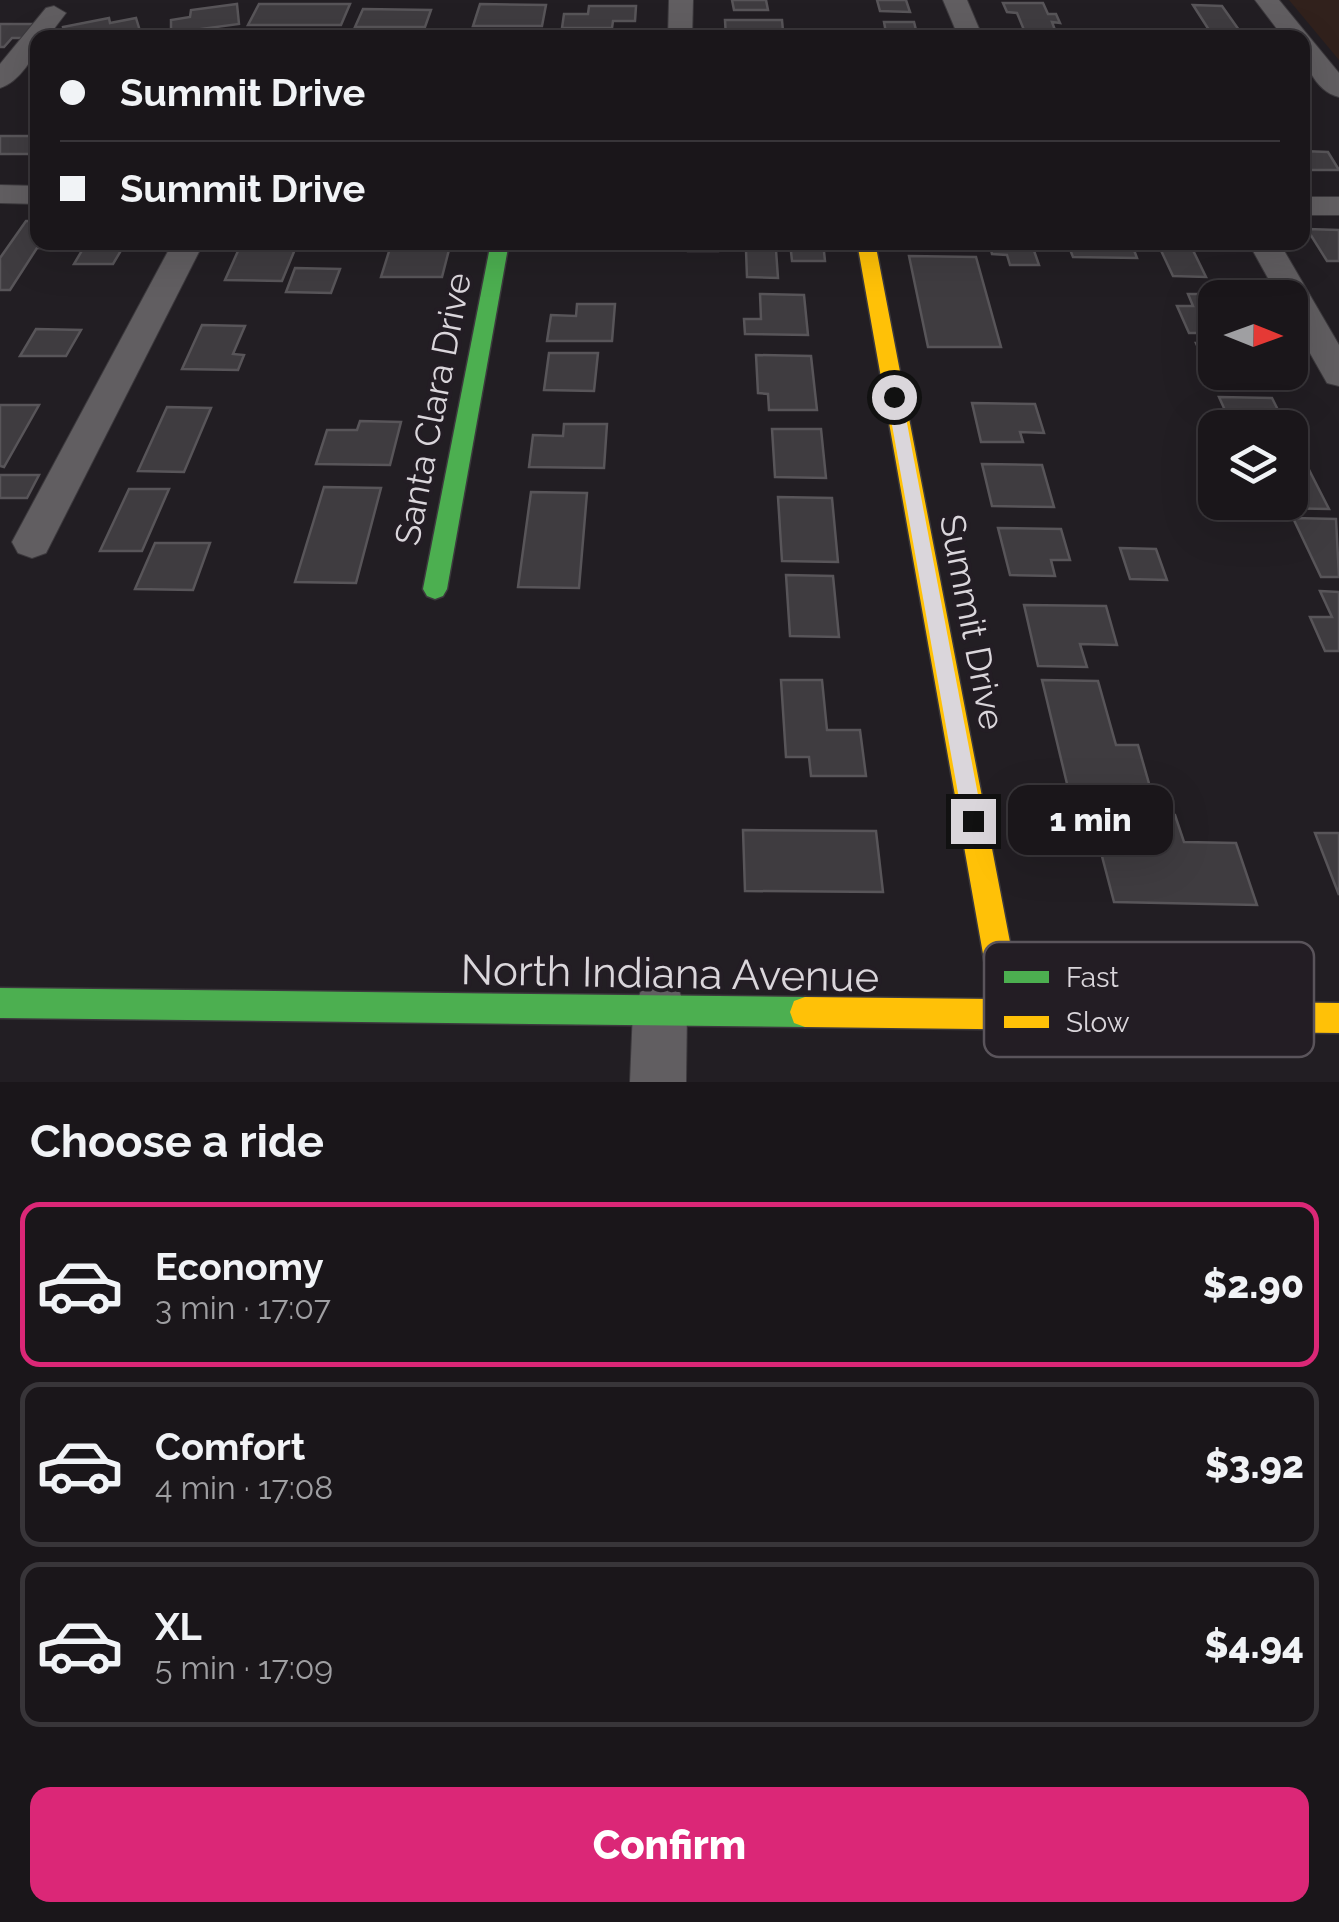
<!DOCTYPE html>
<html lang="en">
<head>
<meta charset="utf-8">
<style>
	body { margin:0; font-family:Raleway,sans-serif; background:#272327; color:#f1f3f6; height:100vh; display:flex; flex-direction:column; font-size:38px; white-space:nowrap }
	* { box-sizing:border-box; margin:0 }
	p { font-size:32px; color:#9f9fa2 }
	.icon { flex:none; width:55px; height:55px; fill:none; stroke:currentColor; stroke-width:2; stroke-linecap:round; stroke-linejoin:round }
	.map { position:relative; height:1082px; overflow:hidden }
	.drawer { display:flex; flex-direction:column; background:#1a161a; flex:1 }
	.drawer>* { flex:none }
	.guide { position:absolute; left:30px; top:30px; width:1280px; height:220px; border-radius:20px; box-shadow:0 10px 40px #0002,0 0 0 2px #383539; display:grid; align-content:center; height:220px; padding:0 30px; background:#1a161a }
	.needle { width:65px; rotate:91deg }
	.buttons { position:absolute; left:1198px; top:280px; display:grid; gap:20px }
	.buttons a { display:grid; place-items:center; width:110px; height:110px; border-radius:20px; background:#1a161a; box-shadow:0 10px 40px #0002,0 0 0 2px #383539; font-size:50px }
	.end { position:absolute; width:45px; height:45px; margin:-22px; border:12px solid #dad6db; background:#111; box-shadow:0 0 0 5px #111 }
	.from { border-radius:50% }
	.bubble { position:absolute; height:70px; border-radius:20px; background:#1a161a; box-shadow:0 10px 40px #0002,0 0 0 2px #383539; font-size:32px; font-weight:800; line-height:70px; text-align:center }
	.guide b { display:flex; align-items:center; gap:35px; height:95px; font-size:38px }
	.guide b+b { border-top:2px solid #383539 }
	.guide i { width:25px; height:25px; background:#f1f3f6 }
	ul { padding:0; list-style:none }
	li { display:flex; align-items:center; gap:30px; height:165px; margin:0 20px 15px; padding:0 10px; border:5px solid #383539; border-radius:20px }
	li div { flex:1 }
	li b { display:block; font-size:38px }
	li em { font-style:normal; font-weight:800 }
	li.on { border-color:#db2777 }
	li>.icon { width:90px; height:90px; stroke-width:1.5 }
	h2 { padding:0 30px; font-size:45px; line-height:120px }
	.button { display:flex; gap:20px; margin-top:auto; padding:20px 30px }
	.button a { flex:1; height:115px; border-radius:20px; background:#db2777; color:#fff; font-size:40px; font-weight:800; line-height:115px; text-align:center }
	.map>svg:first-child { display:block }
</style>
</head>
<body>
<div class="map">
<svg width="1339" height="1082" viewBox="0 0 1339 1082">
	<rect width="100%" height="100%" fill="#221e23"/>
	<polygon fill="#31211c" points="1289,0 1339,0 1339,60"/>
	<g fill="#3f3c40" stroke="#585559" stroke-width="2.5">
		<polygon points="732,0 766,0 768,10 734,10"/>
		<polygon points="877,0 906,0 910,12 880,11"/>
		<polygon points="1003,3 1043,3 1048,14 1056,14 1060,23 1052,22 1055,30 1024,30 1017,13 1007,12"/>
		<polygon points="237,4 239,24 171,33 171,20 190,17 191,10"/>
		<polygon points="259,4 350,4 341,25 248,25"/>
		<polygon points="480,4 546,5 542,26 473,26"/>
		<polygon points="1193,5 1222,6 1239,30 1209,30"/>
		<polygon points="589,6 636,6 635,21 613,21 612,28 562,28 564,14 588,14"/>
		<polygon points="363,9 431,10 425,27 355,27"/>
		<polygon points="109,18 110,23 136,18 140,31 117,36 116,30 65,38 63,27"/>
		<polygon points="725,20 782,20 783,31 773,31 773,37 726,38"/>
		<polygon points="884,22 914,22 918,38 887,38"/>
		<polygon points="0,24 42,24 30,38 12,38 4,47 0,47"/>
		<rect x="0" y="136" width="38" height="18"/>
		<polygon points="1302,151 1328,152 1339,170 1304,170"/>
		<polygon points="26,221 38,221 38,242 55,242 51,248 37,248 10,290 0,290 0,258"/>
		<polygon points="1307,229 1339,230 1339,261 1327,261"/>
		<polygon points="87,242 126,242 113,264 74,264"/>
		<polygon points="242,242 298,242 282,281 225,280"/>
		<polygon points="405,242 451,242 442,277 381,277 391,245"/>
		<rect x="688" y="242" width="30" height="9"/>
		<polygon points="790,242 823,242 825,261 792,261"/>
		<polygon points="989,242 1031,242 1039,265 1010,265 1007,255 992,254"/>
		<polygon points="1067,242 1131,242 1137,258 1073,257"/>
		<polygon points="1157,242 1189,242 1206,277 1173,276"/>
		<polygon points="746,250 776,250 778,278 747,277"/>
		<polygon points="909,256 976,257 1001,347 928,347"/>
		<polygon points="295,268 340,269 331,293 286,292"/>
		<polygon points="760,294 804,295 808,335 745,334 744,319 761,319"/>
		<polygon points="1188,294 1220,294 1222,298 1215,298 1215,333 1189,333 1177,306 1193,306"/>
		<polygon points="577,304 615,304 612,341 547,341 551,315 576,316"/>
		<polygon points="202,325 245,326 233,354 244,355 238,370 182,369"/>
		<polygon points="36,329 81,330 66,356 20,356"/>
		<polygon points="1196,343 1215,344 1215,372 1259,372 1266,385 1215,385"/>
		<polygon points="549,353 598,353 594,391 544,390"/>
		<polygon points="756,355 811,356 817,410 769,410 768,394 758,393"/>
		<polygon points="1219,397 1272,398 1287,428 1233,428"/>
		<polygon points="972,403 1035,404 1044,433 1020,432 1023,442 981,442"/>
		<polygon points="0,405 39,405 4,467 0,466"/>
		<polygon points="167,407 211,408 184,472 138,471"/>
		<polygon points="360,421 401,422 390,465 316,464 327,430 357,430"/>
		<polygon points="564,424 607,424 604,468 529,467 533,435 563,436"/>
		<polygon points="772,429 821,429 826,478 775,477"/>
		<polygon points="1290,458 1303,458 1329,509 1262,508 1260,502 1290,502"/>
		<polygon points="982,464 1042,465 1054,507 992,506"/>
		<polygon points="0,475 39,475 27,498 0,498"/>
		<polygon points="324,487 381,488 356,583 295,582"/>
		<polygon points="129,489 169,489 142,551 100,551"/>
		<polygon points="531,492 587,493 579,588 518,587"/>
		<polygon points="778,497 832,498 838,562 782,561"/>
		<polygon points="1293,518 1336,519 1339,577 1321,577"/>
		<polygon points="998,528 1061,529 1070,560 1051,560 1055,576 1010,575"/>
		<polygon points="155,543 210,543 193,590 135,589"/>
		<polygon points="1120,548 1156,549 1167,580 1130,579"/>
		<polygon points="786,575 833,576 839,637 790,636"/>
		<polygon points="1320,591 1339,592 1339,651 1325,651 1310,617 1332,617"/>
		<polygon points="1024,605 1106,606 1117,645 1080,644 1087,667 1038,666"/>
		<polygon points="781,680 822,680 827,730 860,730 866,776 811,776 809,757 786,757"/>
		<polygon points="1042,680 1098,681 1116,745 1138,745 1152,794 1069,792"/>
		<polygon points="1142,814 1175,815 1184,842 1236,843 1257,905 1114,902 1098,841 1150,842"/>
		<polygon points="743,830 876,831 883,892 745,891"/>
		<polygon points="1315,833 1339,833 1339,895"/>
	</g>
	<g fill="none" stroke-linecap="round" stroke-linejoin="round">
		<defs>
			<g id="street">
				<polygon points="669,0 693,0 692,38 668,38"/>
				<polygon points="943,0 967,0 983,38 959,38"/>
				<path d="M1255,0H1279L1339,73V97C1314,91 1302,60 1302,38H1284Z"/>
				<path d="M54,6L66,13L47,38H38C38,55 18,83 0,88V64L46,8Z"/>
				<polygon points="0,185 38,186 38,204 0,203"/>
				<rect x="1302" y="197" width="37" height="18"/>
				<polygon points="173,242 204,242 46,553 32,558 18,553 12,542"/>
				<polygon points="1248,242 1279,242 1339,345 1339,386 1327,383 1290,318 1290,298 1279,298"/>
				<polygon points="660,983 679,991 687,1010 686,1082 630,1082 633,1010 641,991"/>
			</g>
			<g id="fast">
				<polygon points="491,242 509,242 447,589 443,596 435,599 427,596 423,589"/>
				<polygon points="0,988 805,997 816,1001 820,1012 816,1023 805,1027 0,1018"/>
			</g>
			<polygon id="slow" points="857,242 875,242 1021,999 1339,1003 1339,1033 805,1027 794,1023 790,1012 794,1001 805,997 991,999"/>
		</defs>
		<use href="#street" stroke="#3c393d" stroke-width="2"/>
		<use href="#fast" stroke="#3c393d" stroke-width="3"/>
		<use href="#slow" stroke="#3c393d" stroke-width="3"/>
		<use href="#street" fill="#615e61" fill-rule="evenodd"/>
		<use href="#fast" fill="#4caf50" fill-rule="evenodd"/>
		<use href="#slow" fill="#ffc107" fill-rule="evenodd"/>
	</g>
	<polygon fill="#dad6db" points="894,392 902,397 983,821 973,831 963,821 887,397"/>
	<g text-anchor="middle" stroke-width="8" stroke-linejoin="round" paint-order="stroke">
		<g font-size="35" fill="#dad6db" stroke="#231d24">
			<text transform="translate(433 409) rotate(-79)" y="12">Santa Clara Drive</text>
			<text transform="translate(972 622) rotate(79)" y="12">Summit Drive</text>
		</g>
		<g font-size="42" fill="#dad6db" stroke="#231d24">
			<text transform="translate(670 973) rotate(1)" y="15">North Indiana Avenue</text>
		</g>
	</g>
	<rect x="984" y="942" width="330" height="115" rx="15" fill="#231d24" stroke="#5a545b" stroke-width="2.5"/>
	<rect x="1004" y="971" width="45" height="12" fill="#4caf50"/>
	<rect x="1004" y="1016" width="45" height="12" fill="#ffc107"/>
	<g font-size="28" fill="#dad6db">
		<text x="1066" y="987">Fast</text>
		<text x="1066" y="1032">Slow</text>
	</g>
</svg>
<div class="buttons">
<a><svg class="needle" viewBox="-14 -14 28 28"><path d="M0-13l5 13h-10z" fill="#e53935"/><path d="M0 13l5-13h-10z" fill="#9f9fa2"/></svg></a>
<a><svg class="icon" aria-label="layers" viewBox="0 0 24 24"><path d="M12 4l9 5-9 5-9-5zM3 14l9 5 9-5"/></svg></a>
</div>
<i class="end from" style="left:894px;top:397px"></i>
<i class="end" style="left:973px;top:821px"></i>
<div class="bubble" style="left:1008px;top:785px;width:165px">1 min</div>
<div class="guide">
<b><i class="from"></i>Summit Drive</b>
<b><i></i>Summit Drive</b>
</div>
</div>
<section class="drawer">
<h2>Choose a ride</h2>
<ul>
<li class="on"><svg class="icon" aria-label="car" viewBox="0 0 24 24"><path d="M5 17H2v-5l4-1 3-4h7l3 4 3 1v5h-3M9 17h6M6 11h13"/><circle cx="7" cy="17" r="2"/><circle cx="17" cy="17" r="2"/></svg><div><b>Economy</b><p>3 min · 17:07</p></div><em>$2.90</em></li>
<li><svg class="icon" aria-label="car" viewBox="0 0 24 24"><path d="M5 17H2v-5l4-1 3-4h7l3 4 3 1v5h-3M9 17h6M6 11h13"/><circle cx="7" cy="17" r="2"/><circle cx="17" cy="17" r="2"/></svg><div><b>Comfort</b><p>4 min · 17:08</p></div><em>$3.92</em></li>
<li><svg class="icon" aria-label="car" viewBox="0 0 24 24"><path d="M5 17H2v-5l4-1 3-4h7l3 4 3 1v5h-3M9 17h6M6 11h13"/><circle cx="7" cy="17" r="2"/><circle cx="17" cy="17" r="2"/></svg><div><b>XL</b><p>5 min · 17:09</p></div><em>$4.94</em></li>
</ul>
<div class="button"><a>Confirm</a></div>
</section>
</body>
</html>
